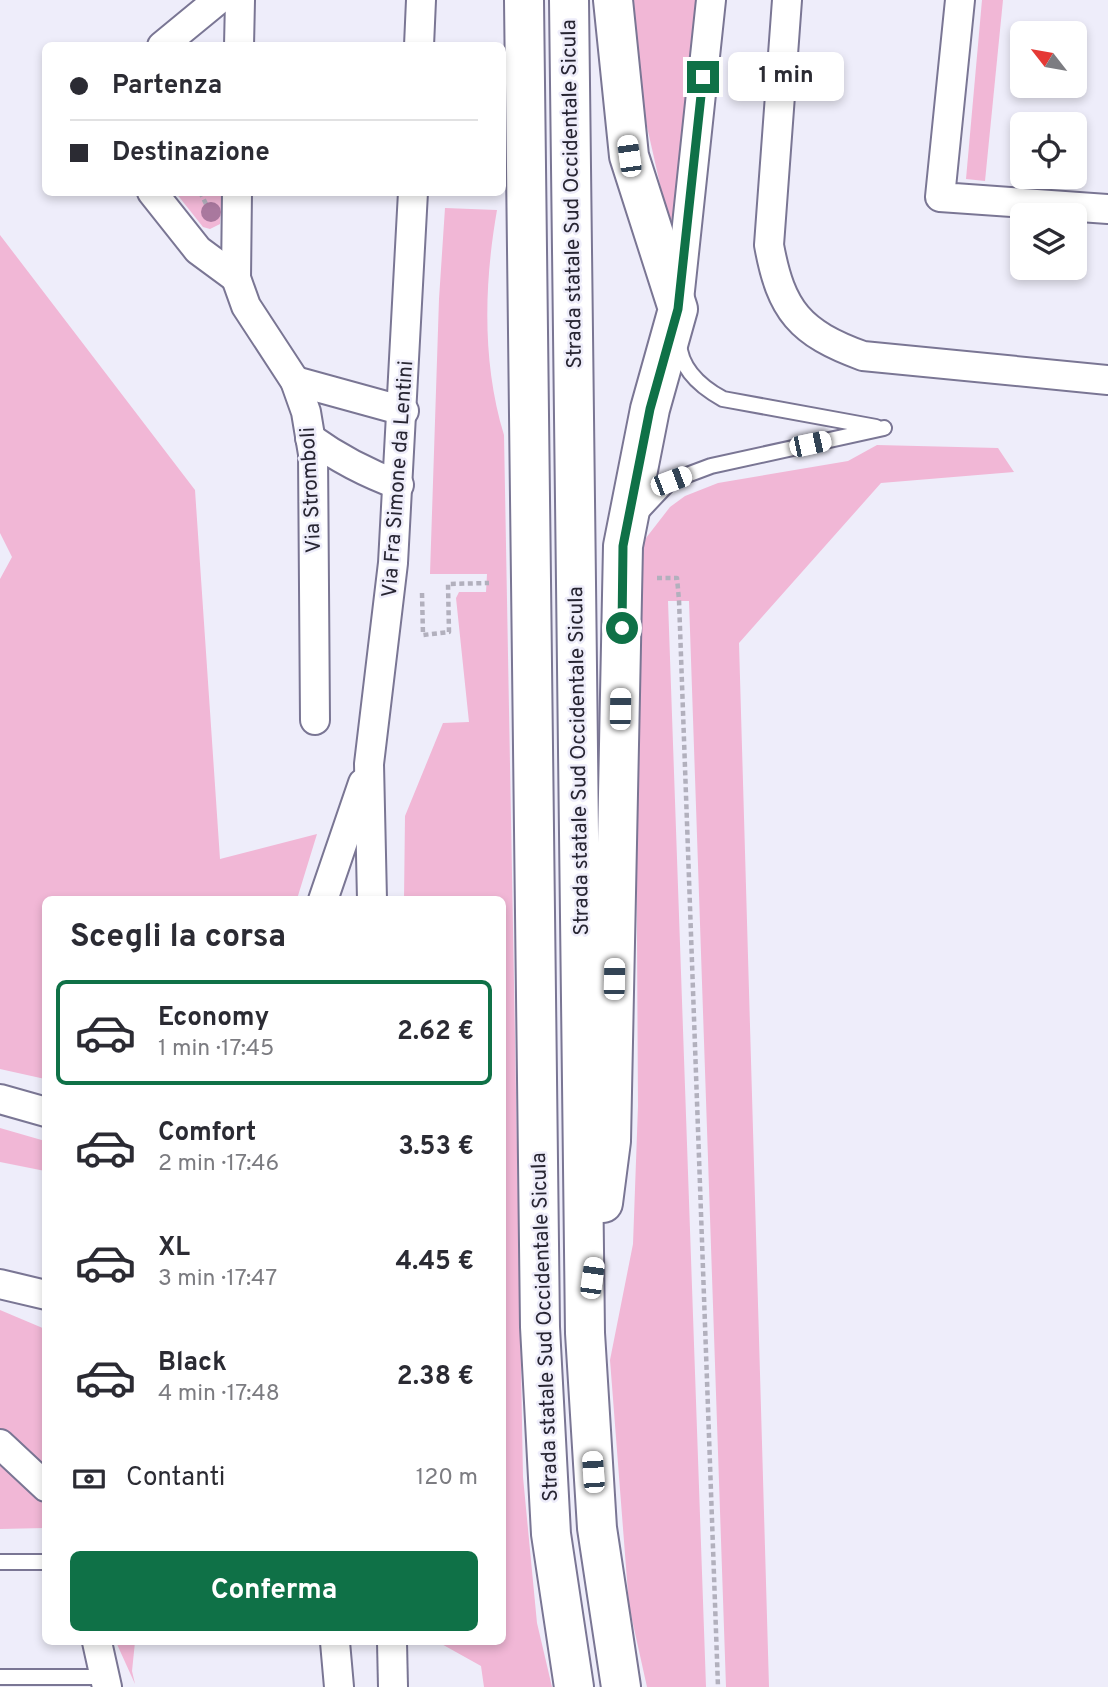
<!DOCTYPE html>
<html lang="it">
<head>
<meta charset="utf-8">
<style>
	body { margin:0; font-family:Overpass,sans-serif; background:#f7f7f7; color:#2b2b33; height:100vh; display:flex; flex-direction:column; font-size:26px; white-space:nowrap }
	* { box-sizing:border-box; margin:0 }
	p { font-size:23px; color:#7c7c81 }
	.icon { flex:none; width:38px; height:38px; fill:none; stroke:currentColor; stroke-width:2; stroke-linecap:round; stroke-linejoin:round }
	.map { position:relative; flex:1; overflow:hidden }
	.sheet { position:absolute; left:42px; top:896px; width:464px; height:749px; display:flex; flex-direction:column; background:#fff; border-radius:10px; box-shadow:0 4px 10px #0003 }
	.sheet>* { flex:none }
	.top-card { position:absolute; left:42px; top:42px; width:464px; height:154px; border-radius:10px; box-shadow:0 4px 10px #0003; display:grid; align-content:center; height:154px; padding:0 28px; background:#fff }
	.needle { width:46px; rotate:301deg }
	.controls { position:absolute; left:1010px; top:21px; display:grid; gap:14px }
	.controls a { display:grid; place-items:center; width:77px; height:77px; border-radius:10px; background:#fff; box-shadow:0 4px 10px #0003; font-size:35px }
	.end { position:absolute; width:32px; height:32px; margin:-16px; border:9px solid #0f7147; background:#fff; box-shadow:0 0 0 4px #fff }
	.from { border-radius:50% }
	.bubble { position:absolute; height:49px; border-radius:10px; background:#fff; box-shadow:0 4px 10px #0003; font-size:23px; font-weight:700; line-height:49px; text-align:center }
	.car { position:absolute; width:21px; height:42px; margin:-21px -10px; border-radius:9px; box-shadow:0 0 5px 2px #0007; background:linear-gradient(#fff 24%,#345 0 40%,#fff 0 76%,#345 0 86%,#fff 0) }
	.top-card b { display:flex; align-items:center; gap:24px; height:66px; font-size:26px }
	.top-card b+b { border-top:2px solid #e1e1e2 }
	.top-card i { width:18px; height:18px; background:#2b2b33 }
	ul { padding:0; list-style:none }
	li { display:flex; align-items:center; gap:21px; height:105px; margin:0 14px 10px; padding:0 14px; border:4px solid transparent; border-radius:10px }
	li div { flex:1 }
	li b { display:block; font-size:26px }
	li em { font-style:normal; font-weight:700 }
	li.on { border-color:#0f7147 }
	li>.icon { width:63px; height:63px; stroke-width:1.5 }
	h2 { padding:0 28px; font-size:32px; line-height:84px }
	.pay { display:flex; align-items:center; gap:18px; height:77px; padding:0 28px; font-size:26px }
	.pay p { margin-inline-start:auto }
	.primary-button { display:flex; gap:14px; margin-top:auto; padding:14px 28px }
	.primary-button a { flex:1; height:80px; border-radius:10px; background:#0f7147; color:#fff; font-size:28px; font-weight:700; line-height:80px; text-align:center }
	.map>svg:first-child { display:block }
</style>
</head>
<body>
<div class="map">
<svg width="1108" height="1687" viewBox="0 0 1108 1687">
	<rect width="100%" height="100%" fill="#eeedfa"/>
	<g fill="#f1b7d6">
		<polygon points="634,0 697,0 676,231 671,233 636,78"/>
		<polygon points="982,0 1003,0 985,181 966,179"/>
		<polygon points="176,193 222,193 220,224 210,229 203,227"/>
		<path d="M445,208L497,210C484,284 482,363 504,435L523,1477L537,1623L552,1687H484L481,1666L438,1642H502V900L404,899L405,816L443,723L469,722L456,598L459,592H486L487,574H430L439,299Z"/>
		<polygon points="0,235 195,490 220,859 317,834 297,899 46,900 45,1079 0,1069 0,579 12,557 0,533"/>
		<polygon points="877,445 998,448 1014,472 881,483 739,643 769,1687 726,1687 689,601 668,601 706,1687 647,1687 629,1606 610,1360 633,1244 638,1106 635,601 638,558 646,538 670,507 685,496 718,483 848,461"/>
		<polygon points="0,1128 45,1141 45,1171 0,1162"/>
		<polygon points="0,1310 45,1329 45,1472 0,1430"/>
		<polygon points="0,1458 45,1506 45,1528 0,1529"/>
		<polygon points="116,1642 135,1642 132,1671 135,1684"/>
	</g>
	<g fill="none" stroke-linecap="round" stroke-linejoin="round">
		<defs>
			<g id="service">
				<path d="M679,342C680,369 701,387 723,399L876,427"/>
				<polyline points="640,514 671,481 711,466 884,428"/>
				<polyline points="0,1562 46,1562"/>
				<polyline points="0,1677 104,1677"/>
			</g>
			<g id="minor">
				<path d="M787,0L769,245C781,311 800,333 863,356L1108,380"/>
				<polyline points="960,0 940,197 1108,209"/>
				<polyline points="162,46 218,0"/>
				<polyline points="239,46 240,0"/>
				<polyline points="419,46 421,0"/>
				<polyline points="152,192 198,250 236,278"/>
				<polyline points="237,192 236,278 246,306 295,381 306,412 313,454 315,720"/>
				<polyline points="679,300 711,0"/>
				<polyline points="295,381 404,411"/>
				<path d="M310,438C339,459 366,473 399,485"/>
				<polyline points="323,900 363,783"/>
				<polyline points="372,900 369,764 393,563 413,192"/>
				<polyline points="0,1099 46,1112"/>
				<polyline points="0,1284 46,1295"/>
				<polyline points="0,1444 46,1487"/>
				<polyline points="97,1642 107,1687"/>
				<polyline points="335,1642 339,1687"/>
				<polyline points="392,1642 393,1687"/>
			</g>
			<g id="primary">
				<polyline points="524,0 540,1327 551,1534 574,1687"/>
				<polyline points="569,0 585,1333 597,1528 621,1687"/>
				<polyline points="603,1203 611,1141 623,546 650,409 678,309 629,156 613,0"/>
			</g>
		</defs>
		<use href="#service" stroke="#7a7694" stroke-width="18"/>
		<use href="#minor" stroke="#7a7694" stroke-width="32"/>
		<use href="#primary" stroke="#7a7694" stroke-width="42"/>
		<g stroke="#b2b0bd" stroke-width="4.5" stroke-dasharray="5 3.5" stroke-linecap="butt">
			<polyline points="200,192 206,204"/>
			<polyline points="657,578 677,578 679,600 718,1687"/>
			<polyline points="422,593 423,635 449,632 448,584 489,583"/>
		</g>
		<use href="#service" stroke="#fff" stroke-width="14"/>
		<use href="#minor" stroke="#fff" stroke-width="28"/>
		<use href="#primary" stroke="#fff" stroke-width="38"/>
	</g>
	<circle fill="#a9789e" cx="211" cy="212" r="10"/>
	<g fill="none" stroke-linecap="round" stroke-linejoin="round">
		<polyline stroke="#0f7147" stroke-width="9" points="622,628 623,546 650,409 678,309 703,77"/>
	</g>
	<g text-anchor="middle" stroke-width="5" stroke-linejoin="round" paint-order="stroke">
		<g font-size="21" fill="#272532" stroke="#eeedfa">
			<text transform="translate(571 194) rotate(-91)" y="7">Strada statale Sud Occidentale Sicula</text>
			<text transform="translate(397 479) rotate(-86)" y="7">Via Fra Simone da Lentini</text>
			<text transform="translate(310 490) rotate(-93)" y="7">Via Stromboli</text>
			<text transform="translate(578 761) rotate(-91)" y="7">Strada statale Sud Occidentale Sicula</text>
			<text transform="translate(544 1327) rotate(-92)" y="7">Strada statale Sud Occidentale Sicula</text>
		</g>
	</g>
</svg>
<div class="controls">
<a><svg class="needle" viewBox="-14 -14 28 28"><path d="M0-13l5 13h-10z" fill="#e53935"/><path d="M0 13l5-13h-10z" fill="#7c7c81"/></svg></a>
<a><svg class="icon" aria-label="locate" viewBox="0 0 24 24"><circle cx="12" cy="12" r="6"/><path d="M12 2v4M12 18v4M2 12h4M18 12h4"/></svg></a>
<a><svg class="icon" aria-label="layers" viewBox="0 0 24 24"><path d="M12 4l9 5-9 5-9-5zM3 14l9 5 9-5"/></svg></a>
</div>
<i class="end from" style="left:622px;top:628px"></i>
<i class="end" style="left:703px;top:77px"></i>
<div class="bubble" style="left:728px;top:52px;width:116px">1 min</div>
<i class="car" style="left:629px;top:156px;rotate:352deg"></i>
<i class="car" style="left:810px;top:444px;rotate:78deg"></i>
<i class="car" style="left:671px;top:481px;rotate:69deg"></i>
<i class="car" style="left:620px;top:709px;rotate:1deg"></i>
<i class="car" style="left:614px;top:979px;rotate:1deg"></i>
<i class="car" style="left:592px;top:1278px;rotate:8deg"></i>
<i class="car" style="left:593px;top:1472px;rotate:356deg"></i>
<div class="top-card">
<b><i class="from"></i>Partenza</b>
<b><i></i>Destinazione</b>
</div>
<section class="sheet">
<h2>Scegli la corsa</h2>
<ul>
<li class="on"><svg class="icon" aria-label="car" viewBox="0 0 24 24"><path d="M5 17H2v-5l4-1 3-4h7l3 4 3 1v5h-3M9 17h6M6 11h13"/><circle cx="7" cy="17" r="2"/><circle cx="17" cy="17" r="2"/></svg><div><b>Economy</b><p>1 min · 17:45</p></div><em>2.62 €</em></li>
<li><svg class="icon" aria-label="car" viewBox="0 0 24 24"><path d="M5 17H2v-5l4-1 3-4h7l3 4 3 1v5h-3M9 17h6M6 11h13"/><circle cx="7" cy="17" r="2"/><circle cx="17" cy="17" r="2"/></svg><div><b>Comfort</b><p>2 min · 17:46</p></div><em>3.53 €</em></li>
<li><svg class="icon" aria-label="car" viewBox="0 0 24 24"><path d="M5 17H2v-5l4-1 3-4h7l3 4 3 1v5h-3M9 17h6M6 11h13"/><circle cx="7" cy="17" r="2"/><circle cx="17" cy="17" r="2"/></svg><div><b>XL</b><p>3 min · 17:47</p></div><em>4.45 €</em></li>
<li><svg class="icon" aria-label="car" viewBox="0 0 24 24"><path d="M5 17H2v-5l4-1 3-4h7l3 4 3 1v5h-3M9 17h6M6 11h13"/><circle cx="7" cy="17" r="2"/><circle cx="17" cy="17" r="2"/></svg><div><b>Black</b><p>4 min · 17:48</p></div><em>2.38 €</em></li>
</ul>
<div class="pay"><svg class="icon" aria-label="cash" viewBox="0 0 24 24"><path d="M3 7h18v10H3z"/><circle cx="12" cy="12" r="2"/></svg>Contanti<p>120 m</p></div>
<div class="primary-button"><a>Conferma</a></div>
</section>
</div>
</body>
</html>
